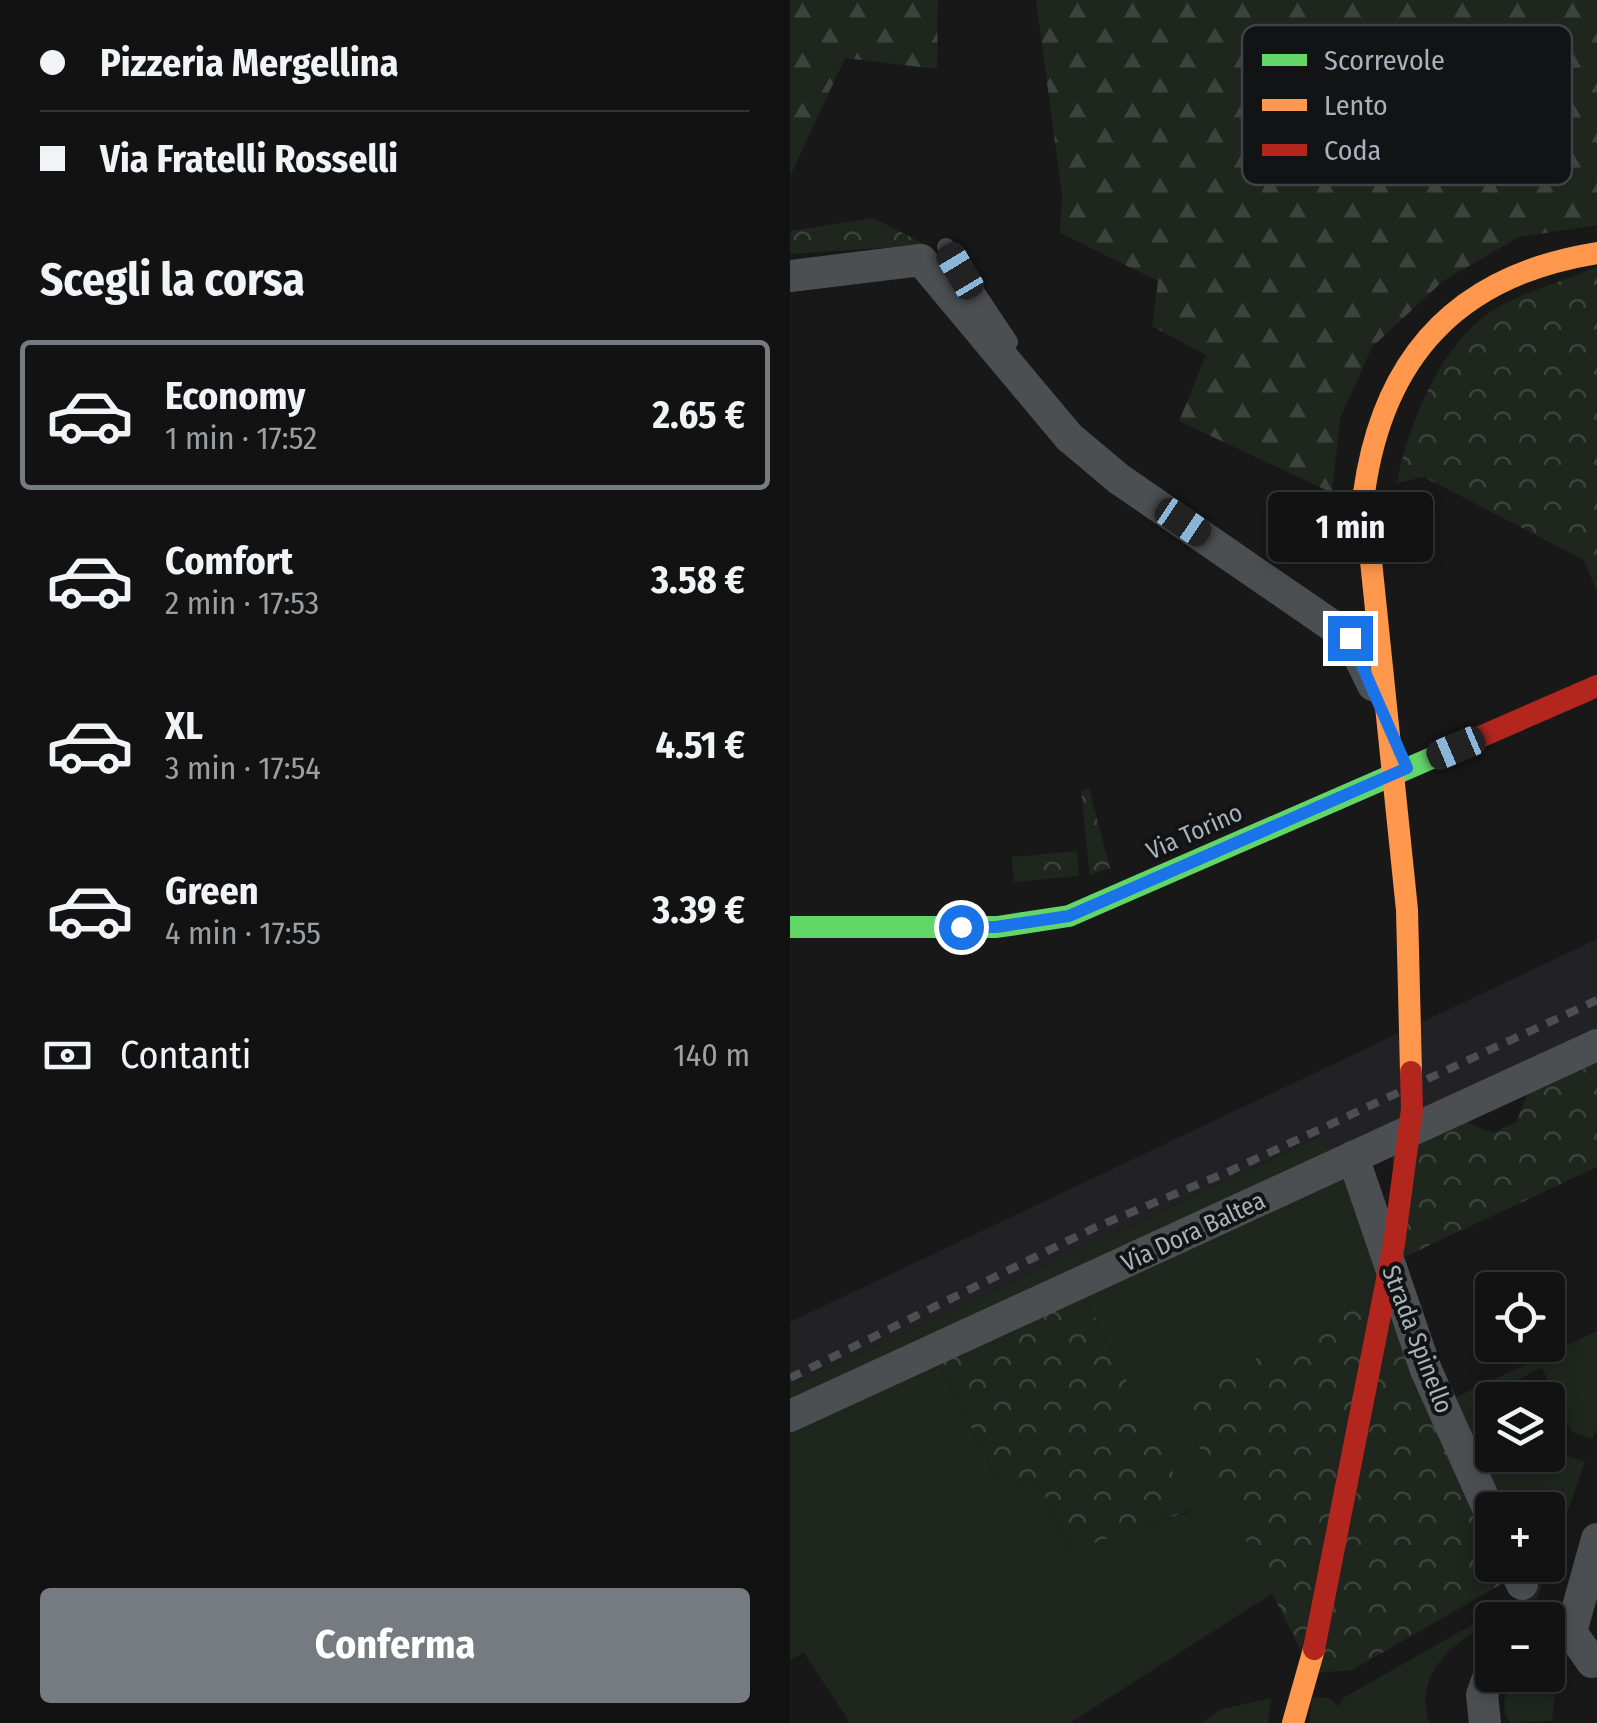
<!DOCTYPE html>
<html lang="it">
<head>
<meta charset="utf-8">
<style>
	body { margin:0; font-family:"Fira Sans Condensed",sans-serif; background:#1b1b1c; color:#f1f3f6; height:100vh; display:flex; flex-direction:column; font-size:38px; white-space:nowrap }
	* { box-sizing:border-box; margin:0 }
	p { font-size:32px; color:#9c9ea0 }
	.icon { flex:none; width:55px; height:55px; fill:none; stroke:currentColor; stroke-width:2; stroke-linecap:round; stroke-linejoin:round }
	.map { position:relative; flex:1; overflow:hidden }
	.details { display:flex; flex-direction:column; background:#121213; width:790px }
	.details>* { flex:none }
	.top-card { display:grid; align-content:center; height:220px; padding:0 40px; background:#121213 }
	.controls { position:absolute; left:685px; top:1272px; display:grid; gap:20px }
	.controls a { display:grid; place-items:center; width:90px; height:90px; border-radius:10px; background:#121213; box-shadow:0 5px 15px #0003,0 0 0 2px #313233; font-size:50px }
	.end { position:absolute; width:45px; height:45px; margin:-22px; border:12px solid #1a73e8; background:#fff; box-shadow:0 0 0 5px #fff }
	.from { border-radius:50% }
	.bubble { position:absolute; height:70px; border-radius:10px; background:#121213; box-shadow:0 5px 15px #0003,0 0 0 2px #313233; font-size:32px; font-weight:700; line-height:70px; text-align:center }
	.car { position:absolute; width:30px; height:60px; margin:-30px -15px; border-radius:12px; box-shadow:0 0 8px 2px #0007; background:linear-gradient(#222 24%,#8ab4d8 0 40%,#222 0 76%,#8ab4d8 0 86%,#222 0) }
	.top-card b { display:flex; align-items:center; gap:35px; height:95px; font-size:38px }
	.top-card b+b { border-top:2px solid #313233 }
	.top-card i { width:25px; height:25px; background:#f1f3f6 }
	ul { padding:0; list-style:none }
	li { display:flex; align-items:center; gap:30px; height:150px; margin:0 20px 15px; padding:0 20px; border:5px solid transparent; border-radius:10px }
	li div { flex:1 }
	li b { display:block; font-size:38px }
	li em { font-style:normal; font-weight:700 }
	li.current { border-color:#767b82 }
	li>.icon { width:90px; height:90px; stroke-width:1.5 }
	h2 { padding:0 40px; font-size:45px; line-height:120px }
	.pay { display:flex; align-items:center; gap:25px; height:110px; padding:0 40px; font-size:38px }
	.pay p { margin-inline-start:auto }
	.action { display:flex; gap:20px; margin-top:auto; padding:20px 40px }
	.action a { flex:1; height:115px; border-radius:10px; background:#767b82; color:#fff; font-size:40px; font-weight:700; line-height:115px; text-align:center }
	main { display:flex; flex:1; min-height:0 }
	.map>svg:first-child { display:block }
</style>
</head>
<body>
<main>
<section class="details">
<div class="top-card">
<b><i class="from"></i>Pizzeria Mergellina</b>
<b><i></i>Via Fratelli Rosselli</b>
</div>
<h2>Scegli la corsa</h2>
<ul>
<li class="current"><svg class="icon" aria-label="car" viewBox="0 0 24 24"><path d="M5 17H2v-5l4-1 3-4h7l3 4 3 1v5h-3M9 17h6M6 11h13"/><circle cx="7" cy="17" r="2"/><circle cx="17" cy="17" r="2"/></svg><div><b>Economy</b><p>1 min · 17:52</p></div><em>2.65 €</em></li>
<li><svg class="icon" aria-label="car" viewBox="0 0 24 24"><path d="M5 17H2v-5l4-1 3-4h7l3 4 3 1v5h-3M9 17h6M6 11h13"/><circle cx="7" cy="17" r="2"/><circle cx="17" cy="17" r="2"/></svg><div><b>Comfort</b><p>2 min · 17:53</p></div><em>3.58 €</em></li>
<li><svg class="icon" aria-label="car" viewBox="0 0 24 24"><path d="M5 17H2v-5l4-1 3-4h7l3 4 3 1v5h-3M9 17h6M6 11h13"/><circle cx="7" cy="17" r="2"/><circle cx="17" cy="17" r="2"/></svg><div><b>XL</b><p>3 min · 17:54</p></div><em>4.51 €</em></li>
<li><svg class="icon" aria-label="car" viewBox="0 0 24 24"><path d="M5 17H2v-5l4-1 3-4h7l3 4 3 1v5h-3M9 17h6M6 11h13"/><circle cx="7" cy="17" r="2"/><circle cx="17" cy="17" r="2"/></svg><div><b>Green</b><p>4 min · 17:55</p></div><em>3.39 €</em></li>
</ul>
<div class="pay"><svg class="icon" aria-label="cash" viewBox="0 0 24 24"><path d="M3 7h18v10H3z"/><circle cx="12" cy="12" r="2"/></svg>Contanti<p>140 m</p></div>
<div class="action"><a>Conferma</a></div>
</section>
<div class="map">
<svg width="807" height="1723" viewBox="0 0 807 1723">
	<defs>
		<pattern id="forest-firs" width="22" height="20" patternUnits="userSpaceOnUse" patternTransform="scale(2.5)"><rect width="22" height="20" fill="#1e261e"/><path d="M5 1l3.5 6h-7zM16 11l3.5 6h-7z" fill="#3c433d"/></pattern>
		<pattern id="park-crowns" width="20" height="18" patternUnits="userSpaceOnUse" patternTransform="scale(2.5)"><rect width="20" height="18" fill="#1e261e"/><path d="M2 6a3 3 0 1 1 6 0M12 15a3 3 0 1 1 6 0" fill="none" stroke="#3c433d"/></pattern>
	</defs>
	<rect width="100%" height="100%" fill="#181819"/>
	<polygon fill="#222225" points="807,939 807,1032 540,1155 529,1136 0,1387 0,1322"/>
	<g fill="#1e261e">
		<polygon points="530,1136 540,1155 0,1409 0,1387"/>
		<polygon points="557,1177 600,1288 387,1401 483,1593 280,1723 60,1723 14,1653 0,1660 0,1430 148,1362 213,1490 239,1479 251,1489 282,1549 402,1511 294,1296"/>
		<path d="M807,1331V1428L803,1439L782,1432L752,1368L699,1393L702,1455H728L735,1469L769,1453L795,1462L747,1599C699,1626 619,1651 639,1723H519L522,1697L539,1698L548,1706L553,1698L747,1588L737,1565H758V1510H712L662,1399Z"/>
		<path d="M748,1680L765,1696L762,1721L720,1723C705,1700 720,1676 748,1680Z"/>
		<polygon points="481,1698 478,1723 411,1723 432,1709"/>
	</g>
	<g fill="url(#forest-firs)">
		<polygon points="0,0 148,0 147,69 55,58 0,176"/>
		<polygon points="246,0 807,0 807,225 729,237 653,281 582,347 550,419 542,493 389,421 416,355 362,326 368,281 270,233 272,195"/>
	</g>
	<g fill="url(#park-crowns)">
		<polygon points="83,218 136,245 0,254 0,231"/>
		<path d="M807,267V592L794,560L634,477L607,483C619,424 650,343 705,309C735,291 774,281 807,267Z"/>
		<polygon points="299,789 320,868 300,875 291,791"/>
		<polygon points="287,851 289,876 224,882 222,857"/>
		<polygon points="807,1063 807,1167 610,1259 602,1156 676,1122 703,1133 726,1122 737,1095"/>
		<polygon points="600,1288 626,1376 702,1547 702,1565 710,1565 717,1581 562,1670 522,1673 386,1401"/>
		<polygon points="294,1296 402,1510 283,1550 251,1489 239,1479 213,1490 148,1362"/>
	</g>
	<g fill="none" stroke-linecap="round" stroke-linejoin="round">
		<polyline stroke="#4c4f52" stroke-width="18" points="156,247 219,342"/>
		<g stroke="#4c4f52" stroke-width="32">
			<polyline points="0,276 131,260 279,437 329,479 560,638 583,685"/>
			<polyline points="563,1157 636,1370 702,1517"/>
			<polyline points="0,1416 807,1045"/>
			<polyline points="723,1565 732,1584"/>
			<polyline points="802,1662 781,1632 807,1539"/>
			<polyline points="695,1723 692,1695 702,1667"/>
		</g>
		<polyline stroke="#63d668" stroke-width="22" points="0,927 207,927 279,916 660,750"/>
		<g stroke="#ff974d" stroke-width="22">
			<path d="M574,493C593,355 669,275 807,253"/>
			<polyline points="503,1723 524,1649"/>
		</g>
		<polyline stroke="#b3261e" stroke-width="22" points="660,750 807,686"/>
		<polyline stroke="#4c4e51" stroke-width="8" stroke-dasharray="12 10" stroke-linecap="butt" points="0,1378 306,1227 440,1171 807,1000"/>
		<polyline stroke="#ff974d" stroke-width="22" points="574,493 617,910 621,1072"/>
		<polyline stroke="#b3261e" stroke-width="22" points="524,1649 604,1244 622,1109 621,1072"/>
	</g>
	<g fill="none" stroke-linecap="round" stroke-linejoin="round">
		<polyline stroke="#1a73e8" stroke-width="12" points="171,927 206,927 279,916 617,768 560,638"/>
	</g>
	<g text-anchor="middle" stroke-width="8" stroke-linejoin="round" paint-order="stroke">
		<g font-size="25" fill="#a9b1ba" stroke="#121315">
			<text transform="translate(404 831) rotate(-24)" y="9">Via Torino</text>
			<text transform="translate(403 1231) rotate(-25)" y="9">Via Dora Baltea</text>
			<text transform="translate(628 1339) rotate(69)" y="9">Strada Spinello</text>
		</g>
	</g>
	<rect x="452" y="25" width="330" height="160" rx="15" fill="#121315" stroke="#3f4247" stroke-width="2.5"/>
	<rect x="472" y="54" width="45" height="12" fill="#63d668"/>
	<rect x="472" y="99" width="45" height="12" fill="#ff974d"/>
	<rect x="472" y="144" width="45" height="12" fill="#b3261e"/>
	<g font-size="28" fill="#a9b1ba">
		<text x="534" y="70">Scorrevole</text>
		<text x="534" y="115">Lento</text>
		<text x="534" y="160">Coda</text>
	</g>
</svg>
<div class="controls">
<a><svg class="icon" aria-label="locate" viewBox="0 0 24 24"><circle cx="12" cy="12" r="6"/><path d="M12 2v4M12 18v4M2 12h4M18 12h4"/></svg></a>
<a><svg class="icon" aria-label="layers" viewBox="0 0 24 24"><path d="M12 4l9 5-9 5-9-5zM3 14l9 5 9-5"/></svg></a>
<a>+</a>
<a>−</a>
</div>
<i class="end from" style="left:171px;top:927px"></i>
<i class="end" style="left:560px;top:638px"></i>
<div class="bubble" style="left:478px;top:492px;width:165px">1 min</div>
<i class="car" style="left:170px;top:271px;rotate:329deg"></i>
<i class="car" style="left:393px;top:522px;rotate:124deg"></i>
<i class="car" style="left:666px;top:748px;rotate:247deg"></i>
</div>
</main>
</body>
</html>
